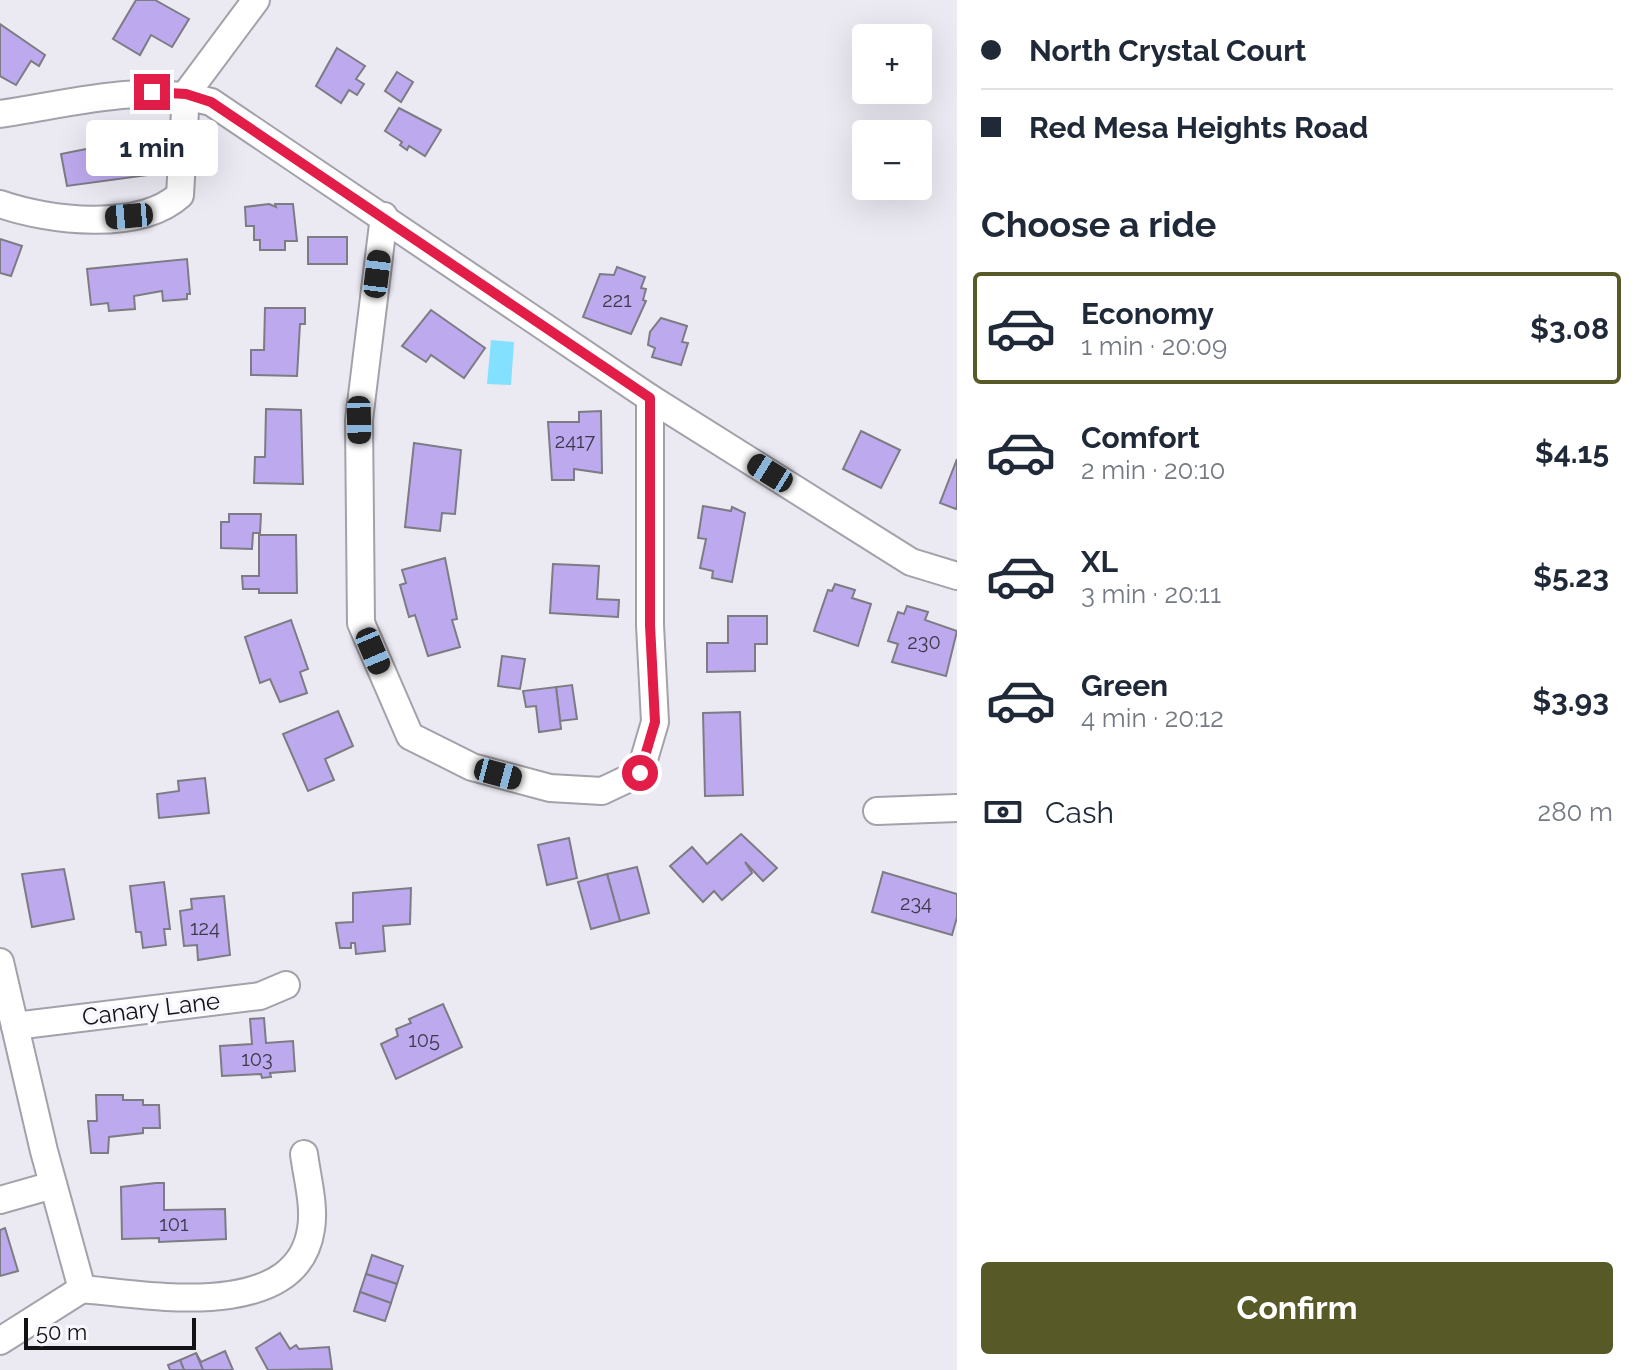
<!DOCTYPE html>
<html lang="en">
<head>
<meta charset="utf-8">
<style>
	body { margin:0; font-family:Raleway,sans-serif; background:#f2f2f3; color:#1f2937; height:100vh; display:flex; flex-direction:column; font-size:30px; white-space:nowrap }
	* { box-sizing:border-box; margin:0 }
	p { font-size:26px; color:#747a83 }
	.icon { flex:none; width:44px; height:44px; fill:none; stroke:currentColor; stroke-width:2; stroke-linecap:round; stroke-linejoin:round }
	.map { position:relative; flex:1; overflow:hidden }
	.side { display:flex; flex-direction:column; background:#fff; width:680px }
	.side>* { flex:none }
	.guide { display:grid; align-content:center; height:176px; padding:0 24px; background:#fff }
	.fabs { position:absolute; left:852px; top:24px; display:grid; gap:16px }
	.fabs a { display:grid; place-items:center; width:80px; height:80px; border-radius:8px; background:#fff; box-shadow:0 8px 32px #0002; font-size:40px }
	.scale { position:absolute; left:24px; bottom:20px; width:172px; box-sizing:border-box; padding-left:8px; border:4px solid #131215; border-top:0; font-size:22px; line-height:28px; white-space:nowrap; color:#131215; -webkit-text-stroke:6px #f9f7fe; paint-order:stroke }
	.end { position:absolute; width:36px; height:36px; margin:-18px; border:10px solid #e11d48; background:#fff; box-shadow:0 0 0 4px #fff }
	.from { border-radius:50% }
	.bubble { position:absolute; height:56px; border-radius:8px; background:#fff; box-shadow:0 8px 32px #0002; font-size:26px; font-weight:700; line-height:56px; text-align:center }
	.car { position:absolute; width:24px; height:48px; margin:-24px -12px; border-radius:10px; box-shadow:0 0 6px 2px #0007; background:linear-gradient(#222 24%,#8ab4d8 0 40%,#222 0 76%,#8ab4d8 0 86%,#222 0) }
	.guide b { display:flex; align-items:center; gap:28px; height:76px; font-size:30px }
	.guide b+b { border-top:2px solid #e0e1e3 }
	.guide i { width:20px; height:20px; background:#1f2937 }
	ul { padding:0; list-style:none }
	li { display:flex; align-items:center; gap:24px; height:112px; margin:0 16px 12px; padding:0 8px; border:4px solid transparent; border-radius:8px }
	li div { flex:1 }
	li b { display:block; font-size:30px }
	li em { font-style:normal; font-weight:700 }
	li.active { border-color:#575927 }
	li>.icon { width:72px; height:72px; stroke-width:1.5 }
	h2 { padding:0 24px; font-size:36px; line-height:96px }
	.pay { display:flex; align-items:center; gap:20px; height:88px; padding:0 24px; font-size:30px }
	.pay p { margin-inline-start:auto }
	.primary-button { display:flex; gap:16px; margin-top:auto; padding:16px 24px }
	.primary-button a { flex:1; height:92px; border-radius:8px; background:#575927; color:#fff; font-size:32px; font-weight:700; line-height:92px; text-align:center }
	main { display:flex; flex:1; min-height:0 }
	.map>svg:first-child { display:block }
</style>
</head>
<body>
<main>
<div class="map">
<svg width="957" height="1370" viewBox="0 0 957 1370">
	<rect width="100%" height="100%" fill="#ebe9f2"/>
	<polygon fill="#83e0fe" points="491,340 514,342 511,385 487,384"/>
	<g fill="#bdaaee" stroke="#7d7b83" stroke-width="2">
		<polygon points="136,0 155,0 189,19 172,47 151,35 140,55 113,39"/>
		<polygon points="0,24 45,55 39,66 31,61 16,85 0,76"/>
		<polygon points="337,48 365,66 356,79 364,84 357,95 349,90 341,103 316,86"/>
		<polygon points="397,72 413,82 401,102 385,91"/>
		<polygon points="399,108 441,130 425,156 409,146 407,150 400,145 402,142 385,131"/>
		<polygon points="156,135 163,173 67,186 61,154"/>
		<polygon points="269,204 276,207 275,204 293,204 297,241 285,241 285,250 260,250 260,240 254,240 254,226 246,226 245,207"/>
		<rect x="308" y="237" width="39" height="27"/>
		<polygon points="0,239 22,246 11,276 0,273"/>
		<polygon points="187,259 190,294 187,294 187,299 163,301 162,291 134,296 135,309 109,311 108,303 91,305 87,269"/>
		<polygon points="617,267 645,277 641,288 646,289 643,300 646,301 631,334 583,317 600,274 614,275"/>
		<polygon points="265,308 305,308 305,324 300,324 297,376 251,375 251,350 264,350"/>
		<polygon points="431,310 485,348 464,378 431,355 426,362 402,346"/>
		<polygon points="661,318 687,326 682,342 688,343 681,365 652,357 655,348 648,345 650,332"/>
		<polygon points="266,409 301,410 303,484 254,483 255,457 265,457"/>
		<polygon points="601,411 602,473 574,469 574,480 552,480 548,422 579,422 579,412"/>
		<polygon points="861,431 900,450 881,488 843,469"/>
		<polygon points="414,443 461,450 455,514 442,513 440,531 405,527"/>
		<polygon points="957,459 957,506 956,509 940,503"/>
		<polygon points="703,506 731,511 732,507 745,513 732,582 712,578 713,571 700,568 706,539 698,538"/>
		<polygon points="229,514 261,514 260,533 253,533 252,549 221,548 221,522 229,522"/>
		<polygon points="259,535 296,535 297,593 259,593 259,589 243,589 242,576 259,576"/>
		<polygon points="445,558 457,619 452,620 460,647 428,656 415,615 409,617 400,585 406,583 402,570"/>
		<polygon points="553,564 599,566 597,599 619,600 618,617 550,613"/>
		<polygon points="835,584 855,590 852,598 871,604 858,646 814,631 828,590 832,591"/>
		<polygon points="907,606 928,612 925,620 957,631 946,676 892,662 898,644 888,641 898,612 904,614"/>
		<polygon points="728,616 767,616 767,644 755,644 755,671 707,672 707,643 728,643"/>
		<polygon points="291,620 308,669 300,672 307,693 280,702 270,679 260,683 245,637"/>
		<polygon points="502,656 525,659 520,689 498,686"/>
		<polygon points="572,685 577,719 560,721 556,687"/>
		<polygon points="556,687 561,729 539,732 536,706 526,707 523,691"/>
		<polygon points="338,711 353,746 325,759 334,780 308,791 283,734"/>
		<polygon points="740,712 743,795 705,796 703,713"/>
		<polygon points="205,778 209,813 159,818 157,794 179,791 178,781"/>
		<polygon points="741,834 777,868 763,881 745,862 752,873 722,900 714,891 703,902 670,866 692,847 707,864"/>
		<polygon points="569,838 577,878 547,885 538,845"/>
		<polygon points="637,867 649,913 620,921 607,874"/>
		<polygon points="64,869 74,919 32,927 22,874"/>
		<polygon points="883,872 957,894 957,917 952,935 872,912"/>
		<polygon points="607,874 620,921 591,929 578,882"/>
		<polygon points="164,882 170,929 164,929 166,945 143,948 141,932 136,932 130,886"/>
		<polygon points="411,888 410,924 383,926 385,951 356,954 355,943 351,943 351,948 340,948 336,923 353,922 353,893"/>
		<polygon points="224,896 230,955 198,960 197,945 184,946 180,911 192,909 191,899"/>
		<polygon points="443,1004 462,1047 396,1079 381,1044 398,1036 396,1029 411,1023 409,1019"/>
		<polygon points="264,1018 266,1043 293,1041 295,1071 270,1073 271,1077 262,1078 261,1074 222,1076 220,1046 252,1044 250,1019"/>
		<polygon points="96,1095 123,1095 123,1100 143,1100 143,1105 159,1105 160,1128 143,1128 143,1133 109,1137 108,1153 91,1153 88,1121 97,1121"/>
		<polygon points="156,1183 164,1183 164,1210 225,1209 226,1239 159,1242 159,1238 122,1239 121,1187"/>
		<polygon points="5,1228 18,1271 0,1276 0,1230"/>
		<polygon points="372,1255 403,1266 397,1284 366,1274"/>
		<polygon points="366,1274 397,1284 391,1303 360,1292"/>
		<polygon points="360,1292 391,1303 385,1321 354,1311"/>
		<polygon points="280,1333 290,1349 296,1345 299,1349 329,1347 332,1369 268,1370 256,1348"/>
		<polygon points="225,1351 233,1370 203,1370 196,1353 201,1362"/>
		<polygon points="196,1353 203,1370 184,1370 180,1360"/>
		<polygon points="180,1360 184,1370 170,1370 168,1365"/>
	</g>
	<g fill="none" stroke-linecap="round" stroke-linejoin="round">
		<defs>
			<g id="minor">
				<path d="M0,114C69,104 143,82 211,102L650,398L911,562L957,576"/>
				<path d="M0,204C49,221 139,232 180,195L186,94L256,0"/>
				<polyline points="384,216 359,420 361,623 410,736 472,767 550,788 602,791 640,773 655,722 650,625 650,398"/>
				<polyline points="877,811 957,808"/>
				<polyline points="0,962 44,1151 82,1289"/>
				<polyline points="15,1026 260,996 286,985"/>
				<polyline points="0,1200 53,1185"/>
				<path d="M82,1289C147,1295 297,1323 311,1229C315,1206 307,1177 304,1154"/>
				<polyline points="0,1341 82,1289"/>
			</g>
		</defs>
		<use href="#minor" stroke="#a3a1a9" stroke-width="30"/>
		<use href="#minor" stroke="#fff" stroke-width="26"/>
	</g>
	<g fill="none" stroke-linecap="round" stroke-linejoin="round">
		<polyline stroke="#e11d48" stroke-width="10" points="152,92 186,94 211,102 650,398 650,625 655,722 640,773"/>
	</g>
	<g text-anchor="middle" stroke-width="7" stroke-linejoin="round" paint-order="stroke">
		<g font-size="20" fill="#3e384b">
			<text x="617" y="307">221</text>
			<text x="575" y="448">2417</text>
			<text x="924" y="649">230</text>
			<text x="916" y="910">234</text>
			<text x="205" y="935">124</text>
			<text x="424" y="1047">105</text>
			<text x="257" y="1066">103</text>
			<text x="174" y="1231">101</text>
		</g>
		<g font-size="24" fill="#131215" stroke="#f9f7fe">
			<text transform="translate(151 1009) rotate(-7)" y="8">Canary Lane</text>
		</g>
	</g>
</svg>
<div class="fabs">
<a>+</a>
<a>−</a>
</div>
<div class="scale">50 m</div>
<i class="end from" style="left:640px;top:773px"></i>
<i class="end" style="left:152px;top:92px"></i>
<div class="bubble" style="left:86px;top:120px;width:132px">1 min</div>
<i class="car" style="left:129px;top:216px;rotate:265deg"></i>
<i class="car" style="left:377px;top:274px;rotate:7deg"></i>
<i class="car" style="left:359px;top:420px;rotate:179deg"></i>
<i class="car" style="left:770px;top:473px;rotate:302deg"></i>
<i class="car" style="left:373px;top:651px;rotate:157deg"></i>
<i class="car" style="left:498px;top:774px;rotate:105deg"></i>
</div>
<section class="side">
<div class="guide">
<b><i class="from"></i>North Crystal Court</b>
<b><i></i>Red Mesa Heights Road</b>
</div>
<h2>Choose a ride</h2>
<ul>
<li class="active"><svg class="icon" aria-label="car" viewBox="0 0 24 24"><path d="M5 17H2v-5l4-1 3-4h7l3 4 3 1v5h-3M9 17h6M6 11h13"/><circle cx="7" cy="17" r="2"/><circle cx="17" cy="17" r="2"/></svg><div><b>Economy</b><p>1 min · 20:09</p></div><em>$3.08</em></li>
<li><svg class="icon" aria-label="car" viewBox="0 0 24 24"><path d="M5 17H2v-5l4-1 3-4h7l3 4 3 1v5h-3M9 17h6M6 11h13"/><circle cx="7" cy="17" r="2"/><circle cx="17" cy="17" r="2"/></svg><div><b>Comfort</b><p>2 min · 20:10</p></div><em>$4.15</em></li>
<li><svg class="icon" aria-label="car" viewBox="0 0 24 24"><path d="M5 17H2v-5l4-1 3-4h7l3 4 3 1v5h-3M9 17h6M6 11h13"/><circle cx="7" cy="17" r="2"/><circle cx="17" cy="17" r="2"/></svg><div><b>XL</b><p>3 min · 20:11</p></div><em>$5.23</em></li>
<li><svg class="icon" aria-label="car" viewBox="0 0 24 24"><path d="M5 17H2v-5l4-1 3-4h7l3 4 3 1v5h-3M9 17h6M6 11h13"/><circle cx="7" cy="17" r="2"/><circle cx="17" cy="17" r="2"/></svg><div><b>Green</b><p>4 min · 20:12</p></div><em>$3.93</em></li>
</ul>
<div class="pay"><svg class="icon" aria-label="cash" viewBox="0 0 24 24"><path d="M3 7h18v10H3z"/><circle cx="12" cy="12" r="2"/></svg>Cash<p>280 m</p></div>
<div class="primary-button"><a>Confirm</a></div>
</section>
</main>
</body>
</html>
